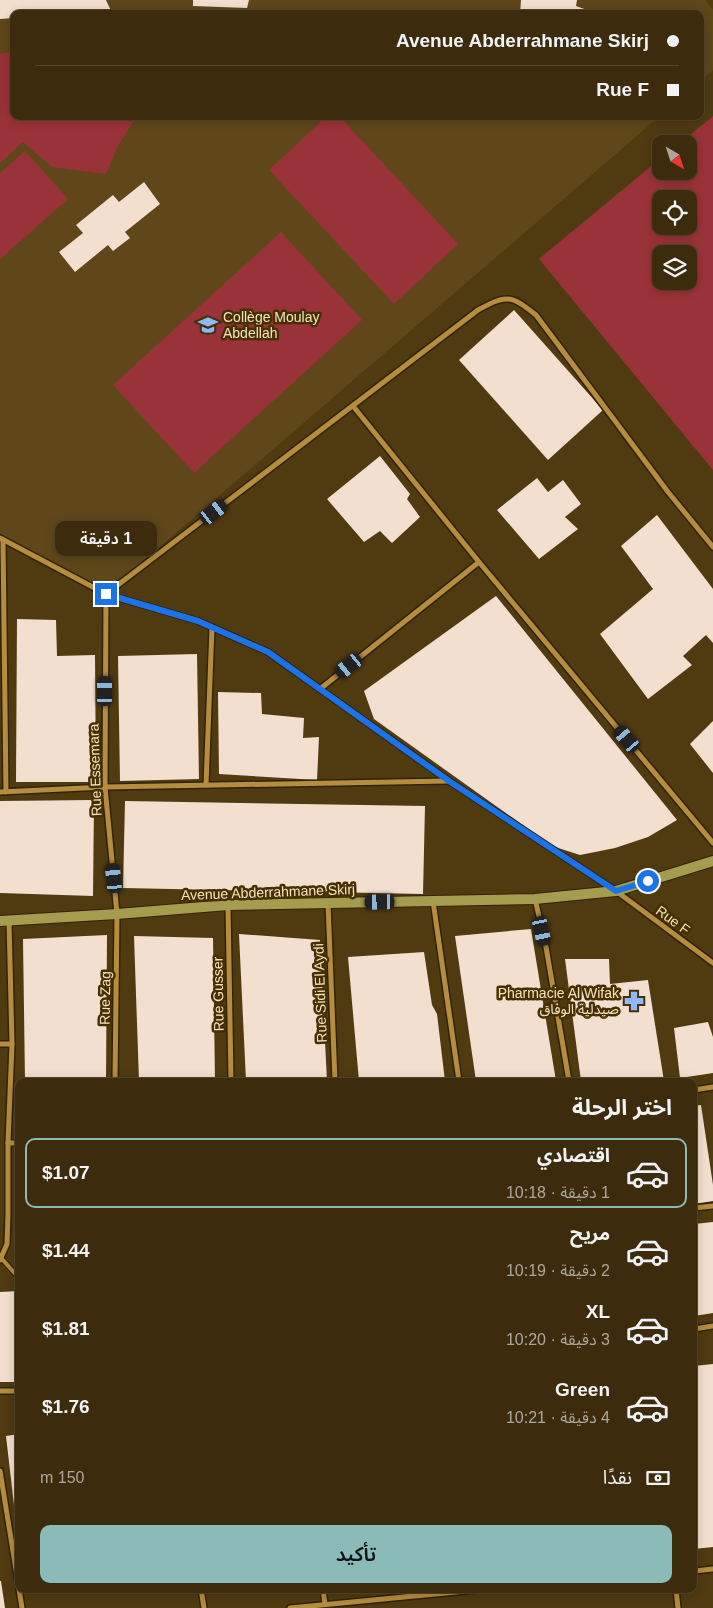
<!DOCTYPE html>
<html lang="ar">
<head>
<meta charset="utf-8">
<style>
	body { margin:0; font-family:Helvetica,"Noto Sans Arabic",sans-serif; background:#47381b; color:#f1f3f6; direction:rtl; height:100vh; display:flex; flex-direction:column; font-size:19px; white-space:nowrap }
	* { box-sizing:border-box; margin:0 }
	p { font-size:16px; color:#aca79d }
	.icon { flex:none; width:28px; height:28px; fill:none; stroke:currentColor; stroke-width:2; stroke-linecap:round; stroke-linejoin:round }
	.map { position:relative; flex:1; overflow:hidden; direction:ltr }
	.side { position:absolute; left:15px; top:1078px; width:682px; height:515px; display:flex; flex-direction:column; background:#3c2c0d; border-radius:10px; box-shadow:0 2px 12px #0003,0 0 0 1px #55482e; direction:rtl }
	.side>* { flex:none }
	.banner { position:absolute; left:10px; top:10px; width:694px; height:110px; border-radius:10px; box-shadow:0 2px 12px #0003,0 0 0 1px #55482e; direction:rtl; display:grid; align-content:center; height:110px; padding:0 25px; background:#3c2c0d }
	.needle { width:32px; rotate:141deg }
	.buttons { position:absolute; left:652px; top:135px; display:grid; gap:10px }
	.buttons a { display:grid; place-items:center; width:45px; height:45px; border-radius:10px; background:#3c2c0d; box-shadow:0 2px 12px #0003,0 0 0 1px #55482e; font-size:25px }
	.end { position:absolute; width:22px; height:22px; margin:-11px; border:6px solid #1a73e8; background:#fff; box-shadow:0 0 0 2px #fff }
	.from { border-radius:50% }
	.bubble { position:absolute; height:35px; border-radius:10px; background:#3c2c0d; box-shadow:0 2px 12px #0003,0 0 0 1px #55482e; font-size:16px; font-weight:600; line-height:35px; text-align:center; direction:rtl }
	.car { position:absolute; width:15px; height:30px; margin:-15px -8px; border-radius:6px; box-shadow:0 0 4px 1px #0007; background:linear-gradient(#222 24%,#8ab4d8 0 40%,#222 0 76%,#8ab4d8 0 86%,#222 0) }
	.banner b { display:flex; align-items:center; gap:18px; height:48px; font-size:19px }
	.banner b+b { border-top:1px solid #55482e }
	.banner i { width:12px; height:12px; background:#f1f3f6 }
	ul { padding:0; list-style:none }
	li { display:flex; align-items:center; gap:15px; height:70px; margin:0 10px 8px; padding:0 15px; border:2px solid transparent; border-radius:10px }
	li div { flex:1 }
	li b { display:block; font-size:19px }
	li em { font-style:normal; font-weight:600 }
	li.active { border-color:#8bbbb9 }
	li>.icon { width:45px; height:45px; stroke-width:1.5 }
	h2 { padding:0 25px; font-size:22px; line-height:60px }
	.pay { display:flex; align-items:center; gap:12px; height:55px; padding:0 25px; font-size:19px }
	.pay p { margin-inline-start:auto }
	.button { display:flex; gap:10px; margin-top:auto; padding:10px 25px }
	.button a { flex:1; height:58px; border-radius:10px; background:#8bbbb9; color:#111; font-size:20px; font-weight:600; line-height:58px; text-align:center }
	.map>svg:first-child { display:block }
</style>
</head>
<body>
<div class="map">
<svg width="713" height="1608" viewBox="0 0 713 1608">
	<rect width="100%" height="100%" fill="#503b11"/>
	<polygon fill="#5f4719" points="0,0 705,0 713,10 713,70 700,82 700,14 14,14 14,116 660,116 105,594 0,535"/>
	<g fill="#9a3339" fill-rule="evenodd">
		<polygon points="14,52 14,116 137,116 119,144 106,174 52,167 23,142 0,163 0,54"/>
		<polygon points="327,116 339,116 458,244 394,304 269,170"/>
		<path d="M713,116V470L539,259L661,158V171H689V144H679ZM661,199H689V226H661ZM661,254H689V281H661Z"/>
		<polygon points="25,151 68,199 0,259 0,173"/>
		<polygon points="281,232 362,320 194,473 113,385"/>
	</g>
	<g fill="#f3dfcf">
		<polygon points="0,0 106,0 112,13 14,14 14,18 0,19"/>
		<polygon points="193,0 249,0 247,8 193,6"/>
		<polygon points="521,0 577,0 576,6 587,10 587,14 520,14"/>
		<polygon points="144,182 160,204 125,232 130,238 113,251 108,245 75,272 59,252 83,233 76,225 113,195 119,202"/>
		<polygon points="514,310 603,410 548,460 459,360"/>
		<polygon points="380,456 410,494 407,499 420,517 392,543 380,531 364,542 327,499"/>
		<polygon points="537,478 548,492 563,480 581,504 565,517 578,529 539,559 497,510"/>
		<polygon points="657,515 713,589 713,643 706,635 683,656 692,665 648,699 600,634 653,589 621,546"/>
		<polygon points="496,596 677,820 648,837 615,848 580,855 552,846 374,719 364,691"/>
		<polygon points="17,619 56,620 57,656 95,655 96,782 16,782"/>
		<polygon points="197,654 199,779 120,781 118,656"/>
		<polygon points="218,692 261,693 262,714 304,718 303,738 319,737 317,780 219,774"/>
		<polygon points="713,721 713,773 690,744"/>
		<polygon points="94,800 93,896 0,893 0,801"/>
		<polygon points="125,801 425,806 423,894 123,888"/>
		<polygon points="531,929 556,1081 476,1081 455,936"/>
		<polygon points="239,934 320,940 327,1081 246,1081"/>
		<polygon points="107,935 106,1081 25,1081 23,939"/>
		<polygon points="134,936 213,938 215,1081 139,1081"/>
		<polygon points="424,952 432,1005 437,1014 445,1081 359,1081 348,957"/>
		<polygon points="565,959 609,959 610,984 648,980 664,1081 581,1081"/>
		<polygon points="708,1022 713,1037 713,1073 680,1078 674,1028"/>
		<polygon points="701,1105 713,1185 713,1201 694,1204 694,1106"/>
		<polygon points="713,1222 713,1313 694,1316 694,1224"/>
		<polygon points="19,1291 19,1382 0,1382 0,1292"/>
		<polygon points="713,1364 713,1547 694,1549 694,1366"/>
		<polygon points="19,1434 19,1531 17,1531 6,1436"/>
		<polygon points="0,1581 1,1581 5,1608 0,1608"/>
	</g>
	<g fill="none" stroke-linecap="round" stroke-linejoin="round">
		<defs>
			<polyline id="lane" points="2,1259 19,1278"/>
			<g id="street">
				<polyline points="353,406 479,562 713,843"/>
				<polyline points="0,538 106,594 198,621 268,652 449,781 616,891 713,963"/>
				<polyline points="3,540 6,792"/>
				<polyline points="320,689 479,562"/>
				<polyline points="206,785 212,627"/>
				<polyline points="0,792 105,787 448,781"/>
				<polyline points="535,899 546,947 569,1081"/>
				<polyline points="433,901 459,1081"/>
				<polyline points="328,903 335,1081"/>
				<polyline points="228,905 231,1081"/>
				<polyline points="0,1044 12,1044"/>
				<path d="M115,1081L117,914L105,787L106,594L478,310C507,294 511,295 536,315L668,492L713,547"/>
				<polyline points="694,1090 713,1087"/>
				<polyline points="8,1143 19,1143"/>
				<polyline points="694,1208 713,1206"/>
				<polyline points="0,1260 7,1244 8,1215 8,1143 12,1044 9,921"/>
				<polyline points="694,1329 713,1326"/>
				<polyline points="0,1391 19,1391"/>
				<polyline points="0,1471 19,1588"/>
				<polyline points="694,1571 713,1569"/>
				<polyline points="19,1589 22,1608"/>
				<polyline points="201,1589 204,1608"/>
				<polyline points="323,1589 325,1604"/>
				<polyline points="676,1589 678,1608"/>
				<polyline points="290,1608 487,1589"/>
			</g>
			<polyline id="secondary" points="0,921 117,914 228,905 535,899 616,891 713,861"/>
		</defs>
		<use href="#lane" stroke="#30230b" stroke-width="6"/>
		<use href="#street" stroke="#30230b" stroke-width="8"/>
		<use href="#secondary" stroke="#30230b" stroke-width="12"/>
		<use href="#lane" stroke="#b68c3f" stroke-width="4"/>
		<use href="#street" stroke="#b68c3f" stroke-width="5"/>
		<use href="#secondary" stroke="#a59c4e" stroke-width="10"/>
	</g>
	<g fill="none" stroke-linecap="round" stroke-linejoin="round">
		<polyline stroke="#1a73e8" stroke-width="6" points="106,594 198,621 268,652 449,781 616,891 648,881"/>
	</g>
	<defs>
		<symbol id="school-bare" viewBox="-9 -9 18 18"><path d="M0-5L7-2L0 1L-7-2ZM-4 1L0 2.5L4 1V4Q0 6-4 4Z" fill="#90b8fd" stroke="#453004" stroke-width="2.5" paint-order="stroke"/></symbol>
		<symbol id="pharmacy-bare" viewBox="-9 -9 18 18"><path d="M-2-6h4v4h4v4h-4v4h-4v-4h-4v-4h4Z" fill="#90b8fd" stroke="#453004" stroke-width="2.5" paint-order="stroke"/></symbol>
	</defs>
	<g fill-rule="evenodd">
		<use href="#school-bare" x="194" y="311" width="28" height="28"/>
		<use href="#pharmacy-bare" x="620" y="987" width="28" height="28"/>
	</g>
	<g text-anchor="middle" stroke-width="5" stroke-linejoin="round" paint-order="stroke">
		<g font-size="14" fill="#f6e1bc" stroke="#453004" text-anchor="start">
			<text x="223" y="322">Collège Moulay<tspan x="223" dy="16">Abdellah</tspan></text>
			<text x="619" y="998" text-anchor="end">Pharmacie Al Wifak<tspan x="619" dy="16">صيدلية الوفاق</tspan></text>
		</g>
		<g font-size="14" fill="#f6e1bc" stroke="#453004">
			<text transform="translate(95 770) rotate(-92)" y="5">Rue Essemara</text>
			<text transform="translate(268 892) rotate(-2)" y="5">Avenue Abderrahmane Skirj</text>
			<text transform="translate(673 920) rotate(36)" y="5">Rue F</text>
			<text transform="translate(320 993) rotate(-92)" y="5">Rue Sidi El Aydi</text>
			<text transform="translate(218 994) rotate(-91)" y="5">Rue Gusser</text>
			<text transform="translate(105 998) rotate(-89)" y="5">Rue Zag</text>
		</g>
	</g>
</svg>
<div class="buttons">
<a><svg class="needle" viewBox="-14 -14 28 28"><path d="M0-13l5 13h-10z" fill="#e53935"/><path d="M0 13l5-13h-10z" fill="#aca79d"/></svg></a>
<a><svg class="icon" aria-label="locate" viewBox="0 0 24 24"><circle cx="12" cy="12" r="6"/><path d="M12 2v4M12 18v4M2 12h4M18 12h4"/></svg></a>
<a><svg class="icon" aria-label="layers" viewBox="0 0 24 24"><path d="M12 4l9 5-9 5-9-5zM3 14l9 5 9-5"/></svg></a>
</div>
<i class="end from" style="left:648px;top:881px"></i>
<i class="end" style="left:106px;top:594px"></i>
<div class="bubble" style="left:55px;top:521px;width:102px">1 دقيقة</div>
<i class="car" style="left:214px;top:512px;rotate:53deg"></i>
<i class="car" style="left:349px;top:666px;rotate:231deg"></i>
<i class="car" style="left:105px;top:691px;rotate:0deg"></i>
<i class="car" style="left:627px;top:739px;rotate:320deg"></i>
<i class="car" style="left:114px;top:878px;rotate:354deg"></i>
<i class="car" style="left:380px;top:902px;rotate:269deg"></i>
<i class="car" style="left:542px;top:931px;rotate:168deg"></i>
<div class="banner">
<b><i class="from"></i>Avenue Abderrahmane Skirj</b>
<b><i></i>Rue F</b>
</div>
<section class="side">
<h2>اختر الرحلة</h2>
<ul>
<li class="active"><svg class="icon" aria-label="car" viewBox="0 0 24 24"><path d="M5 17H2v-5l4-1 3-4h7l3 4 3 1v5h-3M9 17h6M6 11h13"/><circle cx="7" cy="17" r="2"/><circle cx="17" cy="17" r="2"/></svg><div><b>اقتصادي</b><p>1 دقيقة · 10:18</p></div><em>$1.07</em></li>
<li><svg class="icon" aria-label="car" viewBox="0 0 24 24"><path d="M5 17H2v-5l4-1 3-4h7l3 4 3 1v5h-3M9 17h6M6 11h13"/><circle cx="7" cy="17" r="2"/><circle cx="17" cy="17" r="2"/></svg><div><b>مريح</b><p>2 دقيقة · 10:19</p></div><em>$1.44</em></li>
<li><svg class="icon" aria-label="car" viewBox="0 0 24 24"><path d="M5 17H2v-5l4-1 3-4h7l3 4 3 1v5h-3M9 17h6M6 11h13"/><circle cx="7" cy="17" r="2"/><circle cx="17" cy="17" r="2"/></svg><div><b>XL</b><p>3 دقيقة · 10:20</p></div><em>$1.81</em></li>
<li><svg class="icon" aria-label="car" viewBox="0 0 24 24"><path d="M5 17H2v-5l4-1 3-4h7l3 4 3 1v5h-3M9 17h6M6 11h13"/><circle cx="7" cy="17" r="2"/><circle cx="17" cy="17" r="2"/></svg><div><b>Green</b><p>4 دقيقة · 10:21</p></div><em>$1.76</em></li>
</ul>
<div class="pay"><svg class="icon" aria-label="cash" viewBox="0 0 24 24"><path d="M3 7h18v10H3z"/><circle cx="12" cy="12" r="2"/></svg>نقدًا<p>150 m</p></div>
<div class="button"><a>تأكيد</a></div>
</section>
</div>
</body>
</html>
